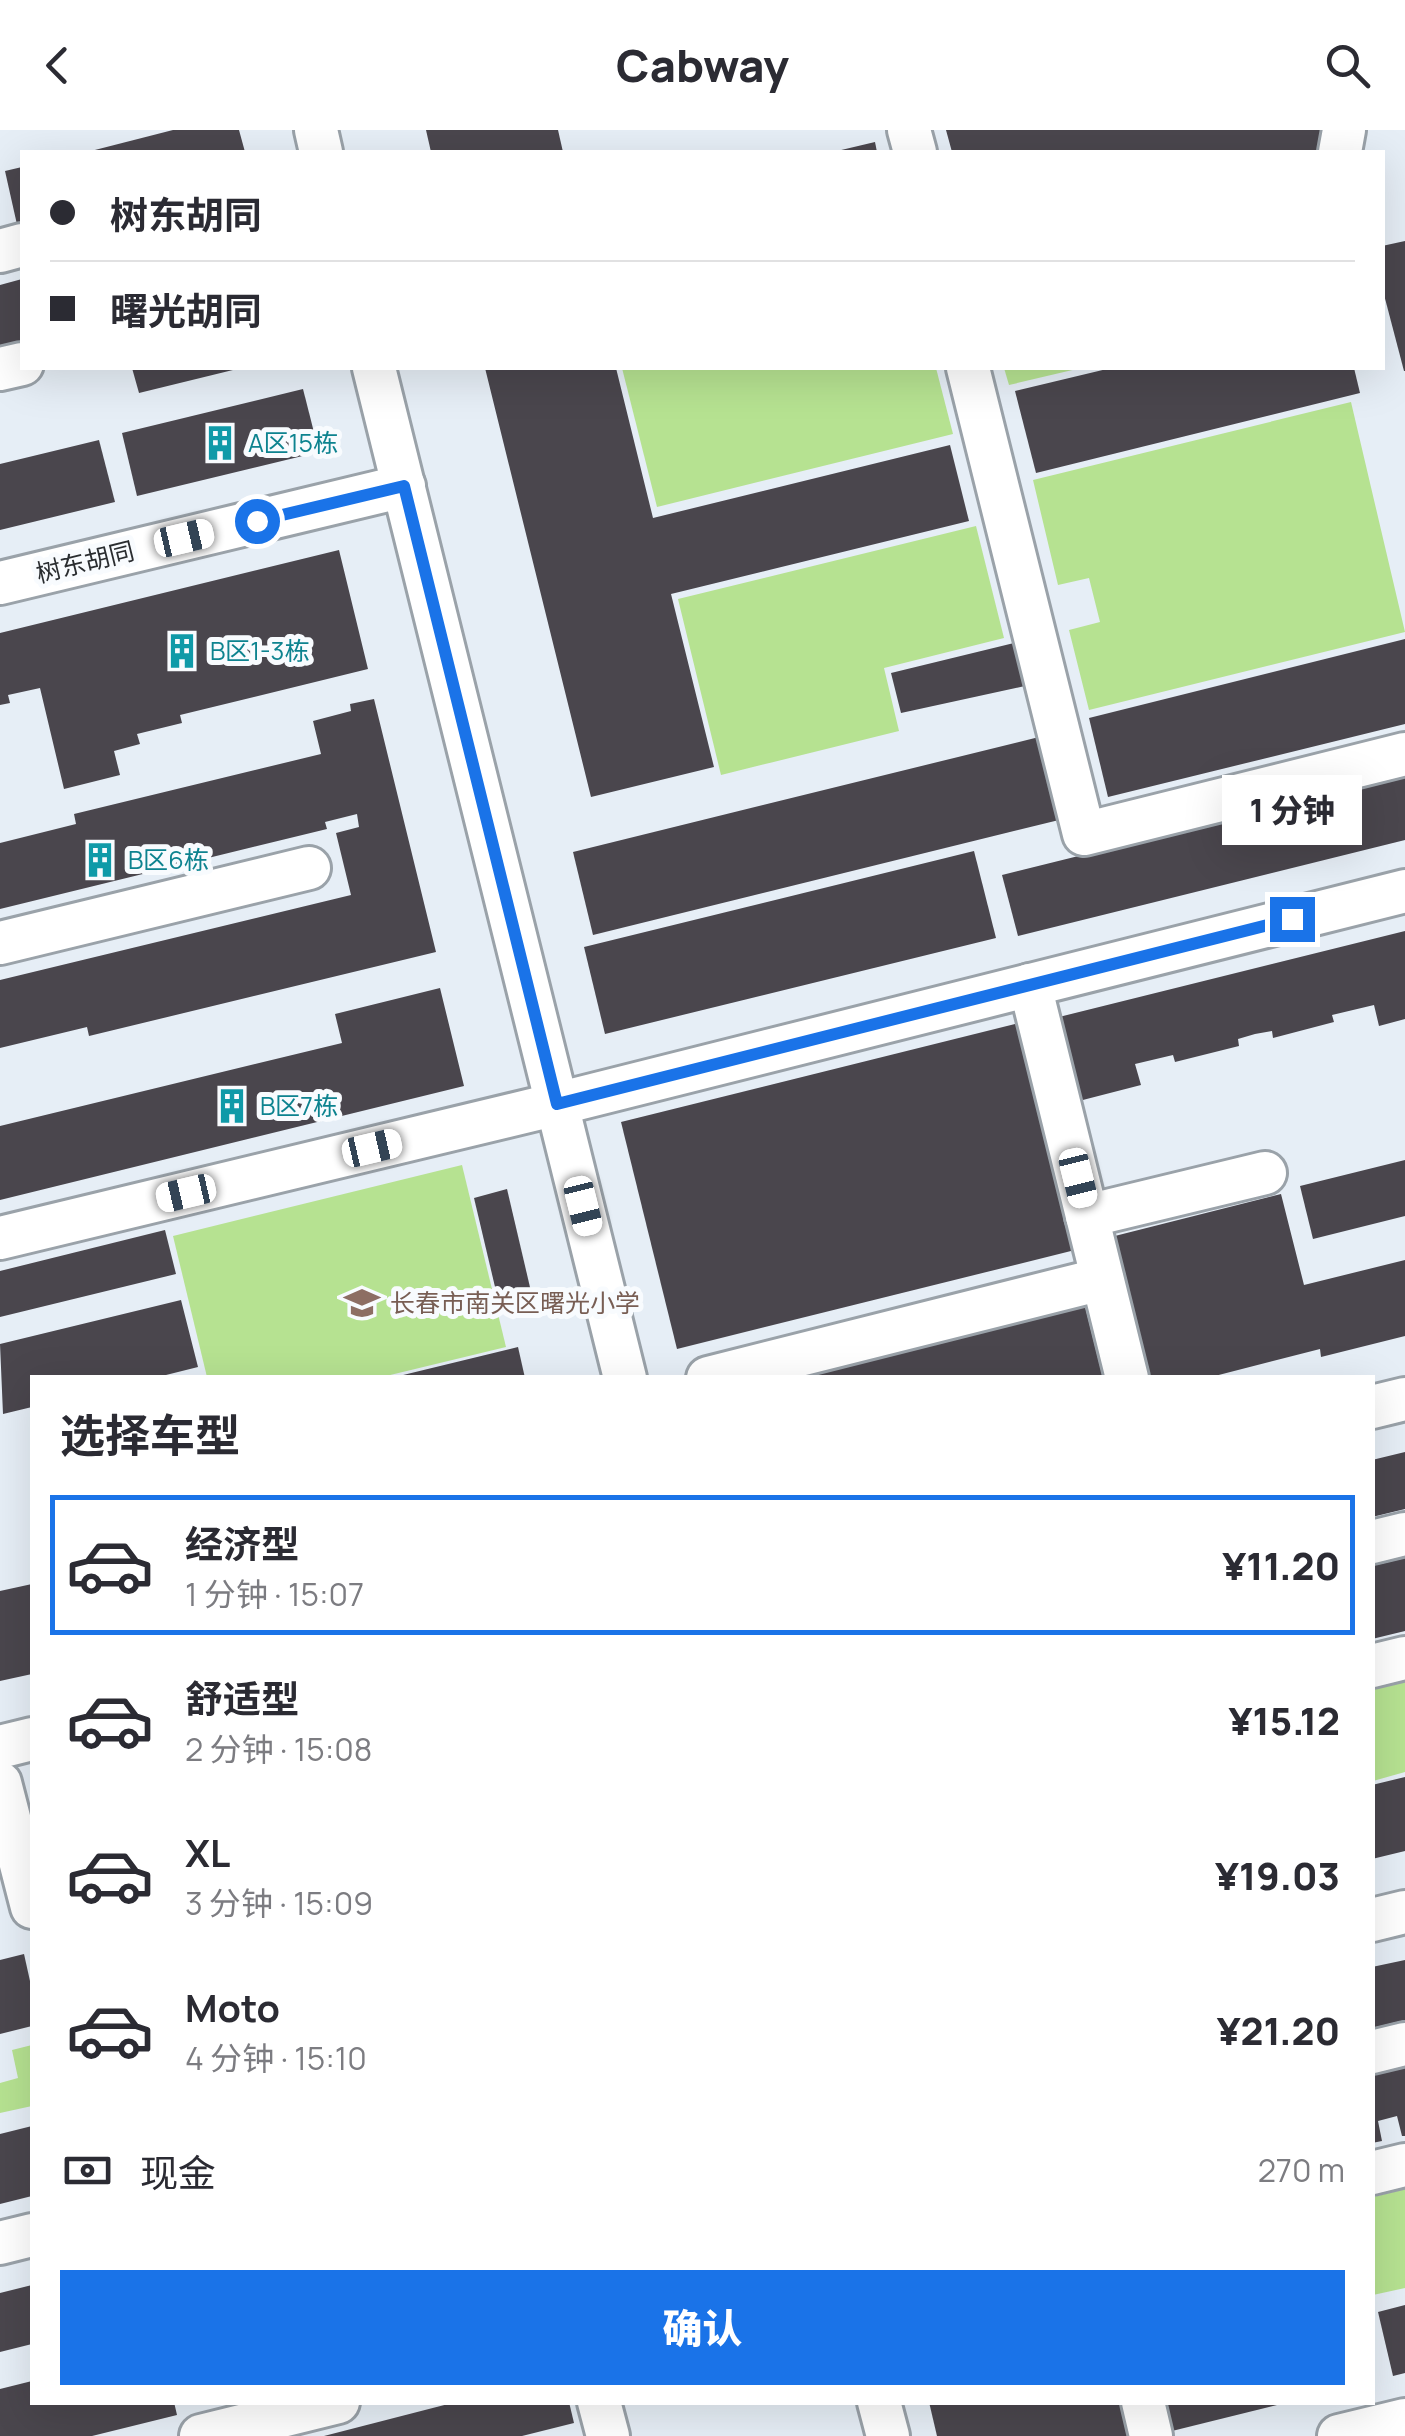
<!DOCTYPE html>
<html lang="zh">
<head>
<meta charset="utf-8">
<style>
	body { margin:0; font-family:Manrope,"Noto Sans SC",sans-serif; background:#f7f7f7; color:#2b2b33; height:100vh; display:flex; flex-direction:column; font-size:38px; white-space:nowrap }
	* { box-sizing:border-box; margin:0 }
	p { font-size:32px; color:#7c7c81 }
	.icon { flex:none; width:55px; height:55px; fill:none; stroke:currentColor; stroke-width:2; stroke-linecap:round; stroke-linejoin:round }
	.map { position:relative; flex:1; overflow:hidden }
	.panel { position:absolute; left:30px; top:1245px; width:1345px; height:1030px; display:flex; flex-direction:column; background:#fff; border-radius:0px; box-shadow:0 10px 40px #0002 }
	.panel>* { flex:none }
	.guide { position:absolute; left:20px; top:20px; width:1365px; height:220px; border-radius:0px; box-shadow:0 10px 40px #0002; display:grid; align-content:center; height:220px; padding:0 30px; background:#fff }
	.end { position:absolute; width:45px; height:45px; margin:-22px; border:12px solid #1a73e8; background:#fff; box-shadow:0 0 0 5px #fff }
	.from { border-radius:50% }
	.bubble { position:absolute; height:70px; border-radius:0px; background:#fff; box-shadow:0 10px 40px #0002; font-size:32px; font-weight:800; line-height:70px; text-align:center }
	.car { position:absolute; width:30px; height:60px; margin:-30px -15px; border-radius:12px; box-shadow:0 0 8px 2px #0007; background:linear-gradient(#fff 24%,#345 0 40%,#fff 0 76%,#345 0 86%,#fff 0) }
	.guide b { display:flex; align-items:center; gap:35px; height:95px; font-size:38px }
	.guide b+b { border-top:2px solid #e1e1e2 }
	.guide i { width:25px; height:25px; background:#2b2b33 }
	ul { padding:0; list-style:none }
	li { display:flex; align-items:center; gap:30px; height:140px; margin:0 20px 15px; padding:0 10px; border:5px solid transparent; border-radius:0px }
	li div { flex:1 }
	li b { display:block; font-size:38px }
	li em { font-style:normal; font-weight:800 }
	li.current { border-color:#1a73e8 }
	li>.icon { width:90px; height:90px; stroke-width:1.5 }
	h2 { padding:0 30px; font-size:45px; line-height:120px }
	.pay { display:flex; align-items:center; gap:25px; height:110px; padding:0 30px; font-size:38px }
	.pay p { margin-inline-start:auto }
	.button { display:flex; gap:20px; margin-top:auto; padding:20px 30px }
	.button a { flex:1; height:115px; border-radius:0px; background:#1a73e8; color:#fff; font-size:40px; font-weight:800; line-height:115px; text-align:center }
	header { display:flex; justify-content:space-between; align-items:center; height:130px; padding:0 30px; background:#fff; font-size:45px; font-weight:800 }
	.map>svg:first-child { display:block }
</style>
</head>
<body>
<header><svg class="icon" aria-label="back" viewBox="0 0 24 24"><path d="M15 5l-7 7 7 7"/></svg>Cabway<svg class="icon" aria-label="search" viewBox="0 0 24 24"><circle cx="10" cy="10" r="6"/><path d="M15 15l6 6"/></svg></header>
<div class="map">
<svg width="1405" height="2306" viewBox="0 0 1405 2306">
	<rect width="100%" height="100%" fill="#e6eef6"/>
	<g fill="#b6e291">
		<polygon points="622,238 936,238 953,304 657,377"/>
		<polygon points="1004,238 1081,238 1009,255"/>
		<polygon points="1351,272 1405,502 1089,580 1069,500 1100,492 1089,448 1058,455 1033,350"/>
		<polygon points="976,396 1004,508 884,538 899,601 721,645 678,469"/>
		<polygon points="462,1035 506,1217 382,1247 207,1247 173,1106"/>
		<polygon points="1405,1538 1405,1642 1373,1651 1372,1546"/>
		<polygon points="32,1915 32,1976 0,1983 0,1953 18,1948 12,1920"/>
		<polygon points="1405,2059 1405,2158 1373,2165 1373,2067"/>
	</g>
	<g fill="#4a464d">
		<polygon points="173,0 239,0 245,22 87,22"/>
		<polygon points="426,0 558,0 563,22 431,22"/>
		<polygon points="946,0 1331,0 1326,22 952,22"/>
		<polygon points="875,12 877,22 837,22 837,21"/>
		<polygon points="22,37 22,98 18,99 5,41"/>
		<polygon points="1405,111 1405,241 1404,241 1382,157 1382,116"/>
		<polygon points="22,149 22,214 0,219 0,155"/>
		<polygon points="132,238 236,238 237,239 139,263"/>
		<polygon points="485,238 616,238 653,388 950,315 969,391 671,464 714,637 591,667"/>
		<polygon points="1111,238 1354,238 1360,263 1036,343 1015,261"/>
		<polygon points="303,259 319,322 137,366 122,303"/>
		<polygon points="99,310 115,372 0,400 0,334"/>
		<polygon points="339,420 368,539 180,585 182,593 137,604 140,614 114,621 120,645 64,659 40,558 8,565 10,573 0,575 0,503"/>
		<polygon points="1405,509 1405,594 1108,667 1089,588"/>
		<polygon points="1014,513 1025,556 901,583 891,543"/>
		<polygon points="374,569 436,822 89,906 87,897 0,918 0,850 351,765 336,703 359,697 357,684 325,692 327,699 0,779 0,713 76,694 74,684 321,624 313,591 351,581 350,574"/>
		<polygon points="1039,607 1059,690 593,805 573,722"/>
		<polygon points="1405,645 1405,710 1018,806 1002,745"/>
		<polygon points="974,721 996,808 605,904 584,817"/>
		<polygon points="1405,801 1405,889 1379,896 1374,875 1332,885 1334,892 1273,908 1272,901 1255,904 1238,909 1239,916 1175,932 1173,925 1135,934 1141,955 1075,972 1055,888"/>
		<polygon points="440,858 464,956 0,1070 0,996 342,913 335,884"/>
		<polygon points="1019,893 1075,1120 677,1219 621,992"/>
		<polygon points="1405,1030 1405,1086 1313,1109 1300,1056"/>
		<polygon points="507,1059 533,1170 500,1178 474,1068"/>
		<polygon points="1281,1064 1304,1155 1405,1130 1405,1206 1321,1227 1320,1219 1207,1248 1137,1248 1103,1109"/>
		<polygon points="165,1100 176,1144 0,1187 0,1141"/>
		<polygon points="181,1170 198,1237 154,1248 32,1248 32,1277 3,1284 0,1214"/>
		<polygon points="1085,1176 1103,1248 801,1248 801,1246"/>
		<polygon points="518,1217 525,1248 399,1248 399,1246"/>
		<polygon points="1405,1322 1405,1379 1372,1387 1372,1330"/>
		<polygon points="1405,1428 1405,1501 1372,1509 1372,1436"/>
		<polygon points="32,1454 32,1544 0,1551 0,1461"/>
		<polygon points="1405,1647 1405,1721 1372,1729 1372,1655"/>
		<polygon points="24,1824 32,1860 32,1896 0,1904 0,1830"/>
		<polygon points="1405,1830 1405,1890 1372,1898 1372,1837"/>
		<polygon points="1405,1933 1405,2006 1402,2006 1397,1986 1378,1991 1382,2011 1372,2013 1372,1941"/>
		<polygon points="32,1996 32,2066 0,2074 0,2004"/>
		<polygon points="32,2155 32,2214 0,2222 0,2163"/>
		<polygon points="1405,2175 1405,2243 1393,2246 1378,2182"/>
		<polygon points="32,2251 32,2272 174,2272 177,2285 92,2306 0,2306 0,2259"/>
		<polygon points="456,2272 569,2272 574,2293 522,2306 324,2306"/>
		<polygon points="929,2272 1128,2272 1136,2306 937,2306"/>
		<polygon points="1165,2272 1281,2272 1281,2274 1172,2301"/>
	</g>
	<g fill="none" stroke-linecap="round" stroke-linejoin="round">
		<defs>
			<g id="minor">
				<polyline points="316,0 321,22"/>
				<polyline points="909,0 915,22"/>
				<polyline points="1340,22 1344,0"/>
				<polyline points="0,121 22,115"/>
				<polyline points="374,238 625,1248"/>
				<polyline points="968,238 1084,704 1405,624"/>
				<polyline points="0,239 22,234"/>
				<polyline points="0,453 404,356"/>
				<polyline points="0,813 309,738"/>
				<polyline points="1030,855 1127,1248"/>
				<polyline points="1087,1086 1265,1043"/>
				<polyline points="0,1108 557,974 1405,761"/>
				<polyline points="708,1248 1102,1149"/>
				<polyline points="1372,1277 1405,1269"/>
				<polyline points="1372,1412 1405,1404"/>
				<polyline points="1372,1536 1405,1528"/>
				<polyline points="0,1617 32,1609"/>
				<polyline points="0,1653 32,1777"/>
				<polyline points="1372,1790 1405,1782"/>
				<polyline points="1372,1922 1405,1914"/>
				<polyline points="1372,2043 1405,2035"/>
				<polyline points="0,2113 32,2105"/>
				<polyline points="599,2272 608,2306"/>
				<polyline points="879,2272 888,2306"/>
				<polyline points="1143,2272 1151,2306"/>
				<polyline points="201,2306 338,2272"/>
				<polyline points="1339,2306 1405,2290"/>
			</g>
		</defs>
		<use href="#minor" stroke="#9aa2a9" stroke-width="48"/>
		<use href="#minor" stroke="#fff" stroke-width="42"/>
	</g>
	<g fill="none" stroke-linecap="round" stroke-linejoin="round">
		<polyline stroke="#1a73e8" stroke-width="12" points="257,391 404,356 557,974 1292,789"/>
	</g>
	<defs>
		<symbol id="building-bare" viewBox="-9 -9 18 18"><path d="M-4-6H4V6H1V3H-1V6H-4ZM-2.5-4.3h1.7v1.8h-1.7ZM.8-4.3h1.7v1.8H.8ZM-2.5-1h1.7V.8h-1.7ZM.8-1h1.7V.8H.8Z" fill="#0f9aa8" stroke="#f8fbfe" stroke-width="2.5" paint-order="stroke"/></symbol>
		<symbol id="school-bare" viewBox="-9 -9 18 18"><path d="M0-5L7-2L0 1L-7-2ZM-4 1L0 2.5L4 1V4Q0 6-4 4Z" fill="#8d6e63" stroke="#f8fbfe" stroke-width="2.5" paint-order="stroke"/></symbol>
	</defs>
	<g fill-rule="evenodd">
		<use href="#building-bare" x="195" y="288" width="50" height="50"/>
		<use href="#building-bare" x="157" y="496" width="50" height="50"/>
		<use href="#building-bare" x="75" y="705" width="50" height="50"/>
		<use href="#building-bare" x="207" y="951" width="50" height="50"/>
		<use href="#school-bare" x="337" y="1148" width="50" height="50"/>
	</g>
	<g text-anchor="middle" stroke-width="10" stroke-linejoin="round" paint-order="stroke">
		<g font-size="25" fill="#0d838f" stroke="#f8fbfe" text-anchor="start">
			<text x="248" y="322">A区15栋</text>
			<text x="210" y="530">B区1-3栋</text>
			<text x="128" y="739">B区6栋</text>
			<text x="260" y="985">B区7栋</text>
		</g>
		<g font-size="25" fill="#2a2d30" stroke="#f8fbfe">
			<text transform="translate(85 432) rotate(-14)" y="9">树东胡同</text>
		</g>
		<g font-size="25" fill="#785e54" stroke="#f8fbfe" text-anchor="start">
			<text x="390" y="1182">长春市南关区曙光小学</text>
		</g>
	</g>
</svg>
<i class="end from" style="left:257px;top:391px"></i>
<i class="end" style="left:1292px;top:789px"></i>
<div class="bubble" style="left:1222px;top:645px;width:140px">1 分钟</div>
<i class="car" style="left:184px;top:408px;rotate:77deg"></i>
<i class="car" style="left:372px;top:1018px;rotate:77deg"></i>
<i class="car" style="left:1078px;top:1048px;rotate:166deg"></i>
<i class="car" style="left:186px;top:1063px;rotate:257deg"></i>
<i class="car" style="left:583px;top:1076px;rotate:166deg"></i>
<div class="guide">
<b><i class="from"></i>树东胡同</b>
<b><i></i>曙光胡同</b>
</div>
<section class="panel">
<h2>选择车型</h2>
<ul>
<li class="current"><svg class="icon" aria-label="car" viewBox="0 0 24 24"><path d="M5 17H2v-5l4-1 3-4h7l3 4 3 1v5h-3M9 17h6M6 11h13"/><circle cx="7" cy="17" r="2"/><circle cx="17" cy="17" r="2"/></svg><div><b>经济型</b><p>1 分钟 · 15:07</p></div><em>¥11.20</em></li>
<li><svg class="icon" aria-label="car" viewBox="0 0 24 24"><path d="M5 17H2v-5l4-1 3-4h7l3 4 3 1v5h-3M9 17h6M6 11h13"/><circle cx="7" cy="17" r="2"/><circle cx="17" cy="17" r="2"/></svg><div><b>舒适型</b><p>2 分钟 · 15:08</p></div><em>¥15.12</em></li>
<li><svg class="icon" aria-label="car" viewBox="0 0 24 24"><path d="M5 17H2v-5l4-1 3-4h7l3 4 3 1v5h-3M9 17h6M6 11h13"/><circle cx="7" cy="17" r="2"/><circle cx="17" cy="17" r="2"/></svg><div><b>XL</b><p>3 分钟 · 15:09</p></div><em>¥19.03</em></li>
<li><svg class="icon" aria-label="car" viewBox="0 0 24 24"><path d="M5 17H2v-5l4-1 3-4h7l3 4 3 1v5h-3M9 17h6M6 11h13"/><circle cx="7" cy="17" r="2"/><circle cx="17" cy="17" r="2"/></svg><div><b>Moto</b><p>4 分钟 · 15:10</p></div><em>¥21.20</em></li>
</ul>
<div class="pay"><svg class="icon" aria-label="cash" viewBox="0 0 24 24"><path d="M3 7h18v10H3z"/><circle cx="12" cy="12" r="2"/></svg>现金<p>270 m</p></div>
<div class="button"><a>确认</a></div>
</section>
</div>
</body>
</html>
